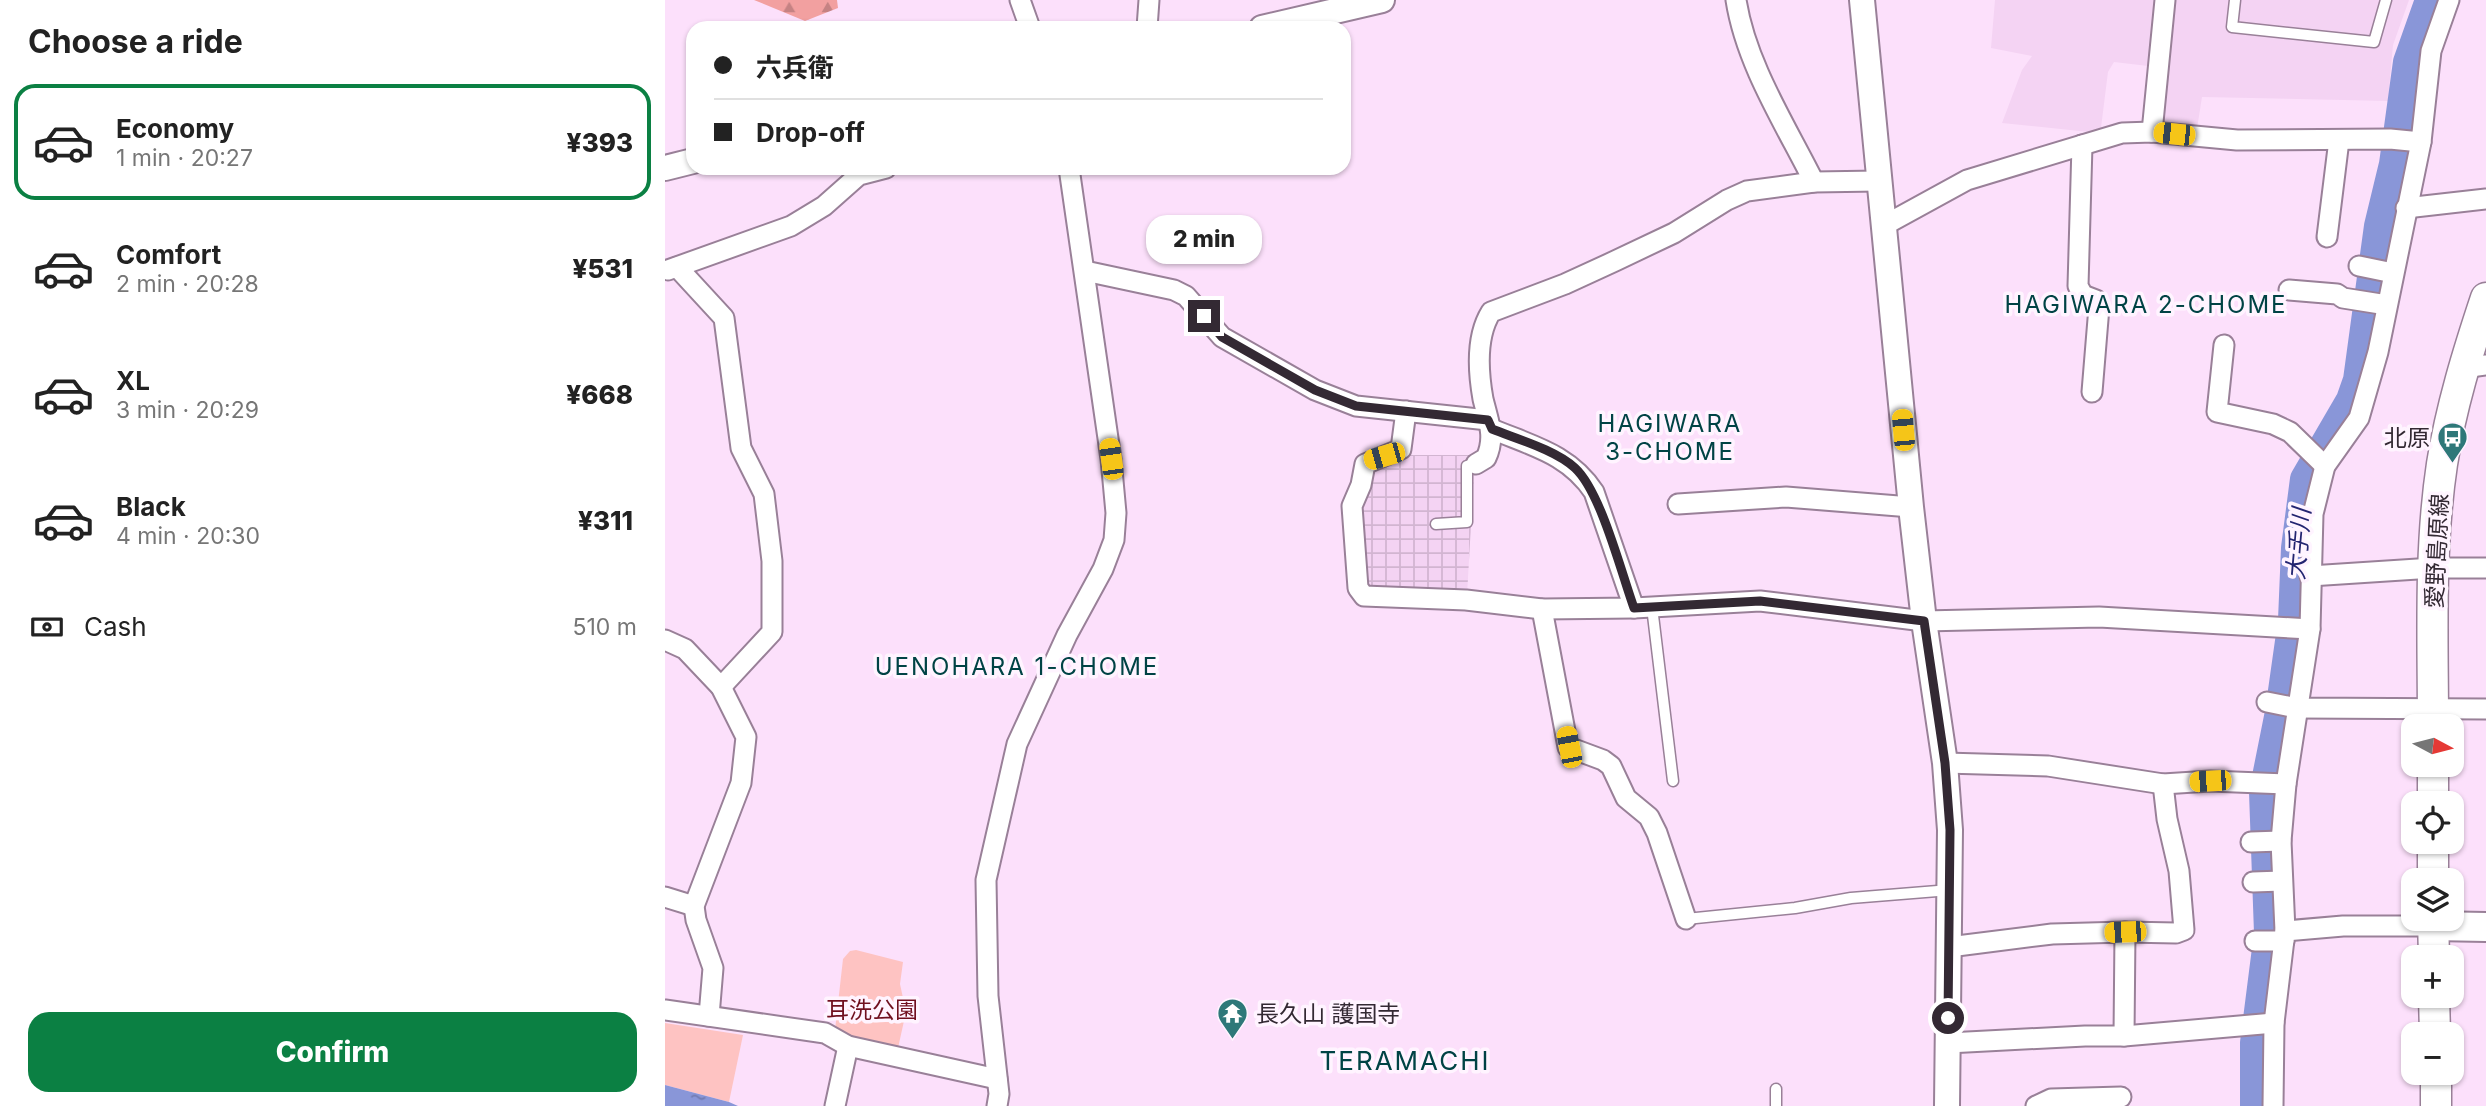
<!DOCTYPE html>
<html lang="en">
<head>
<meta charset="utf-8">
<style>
	body { margin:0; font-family:Inter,"Noto Sans JP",sans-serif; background:#f2f2f2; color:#222; height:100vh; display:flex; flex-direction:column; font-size:26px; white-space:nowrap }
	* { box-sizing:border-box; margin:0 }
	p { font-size:23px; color:#767676 }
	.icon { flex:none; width:38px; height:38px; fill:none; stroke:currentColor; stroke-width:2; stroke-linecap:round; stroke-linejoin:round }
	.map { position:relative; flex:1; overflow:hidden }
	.drawer { display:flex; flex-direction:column; background:#fff; width:665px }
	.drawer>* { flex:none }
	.hud { position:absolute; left:21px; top:21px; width:665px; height:154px; border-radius:21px; box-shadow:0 2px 5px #0004; display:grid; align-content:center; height:154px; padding:0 28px; background:#fff }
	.needle { width:46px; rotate:97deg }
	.fabs { position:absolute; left:1736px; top:714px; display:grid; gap:14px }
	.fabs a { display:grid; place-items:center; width:63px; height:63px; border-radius:14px; background:#fff; box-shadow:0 2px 5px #0004; font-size:35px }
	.end { position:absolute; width:32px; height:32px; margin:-16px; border:9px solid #332933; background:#fff; box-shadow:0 0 0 4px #fff }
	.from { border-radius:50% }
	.bubble { position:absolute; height:49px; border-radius:21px; background:#fff; box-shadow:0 2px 5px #0004; font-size:23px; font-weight:800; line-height:49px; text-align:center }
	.car { position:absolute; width:21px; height:42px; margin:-21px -10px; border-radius:9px; box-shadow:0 0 5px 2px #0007; background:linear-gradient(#f5c518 24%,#345 0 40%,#f5c518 0 76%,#345 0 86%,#f5c518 0) }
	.hud b { display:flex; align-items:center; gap:24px; height:66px; font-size:26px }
	.hud b+b { border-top:2px solid #e0e0e0 }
	.hud i { width:18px; height:18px; background:#222 }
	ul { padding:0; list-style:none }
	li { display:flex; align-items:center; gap:21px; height:116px; margin:0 14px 10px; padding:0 14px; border:4px solid transparent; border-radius:21px }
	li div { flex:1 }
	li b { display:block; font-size:26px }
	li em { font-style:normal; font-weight:800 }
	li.current { border-color:#0b8043 }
	li>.icon { width:63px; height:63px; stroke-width:1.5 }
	h2 { padding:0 28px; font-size:32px; line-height:84px }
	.pay { display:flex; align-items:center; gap:18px; height:77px; padding:0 28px; font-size:26px }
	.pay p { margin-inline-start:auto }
	.action { display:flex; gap:14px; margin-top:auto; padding:14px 28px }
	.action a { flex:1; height:80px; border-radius:21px; background:#0b8043; color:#fff; font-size:28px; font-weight:800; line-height:80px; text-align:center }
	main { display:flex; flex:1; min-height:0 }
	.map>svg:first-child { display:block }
</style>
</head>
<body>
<main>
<section class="drawer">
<h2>Choose a ride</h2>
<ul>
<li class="current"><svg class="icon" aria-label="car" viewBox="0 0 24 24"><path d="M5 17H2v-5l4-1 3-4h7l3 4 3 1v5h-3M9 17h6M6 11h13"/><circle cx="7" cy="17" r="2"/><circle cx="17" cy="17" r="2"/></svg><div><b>Economy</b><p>1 min · 20:27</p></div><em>¥393</em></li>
<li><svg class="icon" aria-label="car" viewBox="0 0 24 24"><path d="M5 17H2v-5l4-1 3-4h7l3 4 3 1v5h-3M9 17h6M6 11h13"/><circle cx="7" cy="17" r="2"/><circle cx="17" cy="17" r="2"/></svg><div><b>Comfort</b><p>2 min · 20:28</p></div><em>¥531</em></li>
<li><svg class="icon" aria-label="car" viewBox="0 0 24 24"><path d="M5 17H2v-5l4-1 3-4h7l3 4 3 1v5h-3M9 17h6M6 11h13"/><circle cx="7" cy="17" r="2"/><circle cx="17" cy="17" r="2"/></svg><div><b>XL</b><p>3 min · 20:29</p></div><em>¥668</em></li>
<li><svg class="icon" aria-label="car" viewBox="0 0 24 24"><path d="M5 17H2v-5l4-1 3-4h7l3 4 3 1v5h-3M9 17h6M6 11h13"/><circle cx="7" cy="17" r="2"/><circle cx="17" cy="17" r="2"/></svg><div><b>Black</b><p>4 min · 20:30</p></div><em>¥311</em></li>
</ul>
<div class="pay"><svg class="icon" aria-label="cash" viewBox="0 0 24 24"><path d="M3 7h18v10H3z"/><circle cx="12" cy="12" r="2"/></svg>Cash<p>510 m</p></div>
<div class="action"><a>Confirm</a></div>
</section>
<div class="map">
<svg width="1821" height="1106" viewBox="0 0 1821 1106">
	<defs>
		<pattern id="industrial-grid" width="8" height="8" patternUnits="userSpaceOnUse" patternTransform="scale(1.75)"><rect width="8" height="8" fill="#f4d3f3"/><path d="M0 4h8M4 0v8" fill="none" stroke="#d2b5d1"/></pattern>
		<pattern id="forest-firs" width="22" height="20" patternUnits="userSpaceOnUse" patternTransform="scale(1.75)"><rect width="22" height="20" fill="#f2a0a0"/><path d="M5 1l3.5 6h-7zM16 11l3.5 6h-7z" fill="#c58283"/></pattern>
		<pattern id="water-ripples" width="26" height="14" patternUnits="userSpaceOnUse" patternTransform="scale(1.75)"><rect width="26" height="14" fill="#8996d8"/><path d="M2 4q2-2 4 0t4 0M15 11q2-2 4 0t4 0" fill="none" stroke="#717ab0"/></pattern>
	</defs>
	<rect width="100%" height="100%" fill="#fce0fb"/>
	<g fill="#f4d3f3">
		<polygon points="1330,0 1491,0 1483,66 1449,62 1443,72 1436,128 1424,132 1337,123 1357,70 1367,56 1326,48"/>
		<polygon points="1504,0 1744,0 1728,45 1723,101 1537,97 1531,135 1498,127 1493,119"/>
	</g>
	<polygon fill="url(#industrial-grid)" points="741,455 810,455 802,595 701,589 693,502 704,469"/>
	<polygon fill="url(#forest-firs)" points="89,0 172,0 173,8 140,21"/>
	<g fill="#fec3c2">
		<polygon points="191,950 238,962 235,984 241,1012 233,1048 196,1043 170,1030 178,959 185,951"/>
		<polygon points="0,1023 78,1035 64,1102 0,1085"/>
	</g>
	<polygon fill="url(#water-ripples)" points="0,1085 64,1102 73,1106 0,1106"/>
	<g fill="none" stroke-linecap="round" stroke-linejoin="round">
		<polyline stroke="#8996d8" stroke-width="30" points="1590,1106 1590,1043 1604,933 1599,792 1615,712 1628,620 1631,548 1640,479 1686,400 1693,380 1714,226 1729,164 1743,62 1765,0"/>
		<defs>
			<g id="service">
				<polyline points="1570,0 1567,27 1709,42 1721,0"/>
				<polyline points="771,524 802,522 802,466 811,464"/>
				<polyline points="987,607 1008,781"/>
				<polyline points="1021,919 1130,908 1186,898 1285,890"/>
				<polyline points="1111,1106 1111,1089"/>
			</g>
			<g id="minor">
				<polyline points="355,0 365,28"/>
				<path d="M1071,0C1081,64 1120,124 1149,182"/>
				<polyline points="482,28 484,0"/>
				<polyline points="1487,132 1500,0"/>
				<polyline points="1417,145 1413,286 1418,295 1431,300 1434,307 1427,392"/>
				<polyline points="1741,208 1821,199"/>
				<polyline points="1218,226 1302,180 1457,133 1487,132 1572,140 1725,139 1756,142"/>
				<polyline points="1662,237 1674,140"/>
				<polyline points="1694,266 1728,273"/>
				<polyline points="12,267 59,318 76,448 99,494 107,561 107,632 56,687"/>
				<polyline points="3,270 126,226 159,206 194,175 221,168"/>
				<polyline points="420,271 509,290 521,296 557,337 650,390 691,406 823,420"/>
				<polyline points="1624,290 1672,294 1678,298 1722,305"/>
				<polyline points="1559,345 1552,412 1608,424 1625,432 1660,466"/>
				<polyline points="1798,368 1821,365"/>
				<polyline points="741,411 736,449 700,464 696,485 687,506 693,588 699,596 801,600 877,609 969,608 1095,601 1259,621 1434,617 1645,629"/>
				<path d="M827,429C867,446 904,454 929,492L969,608"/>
				<path d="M811,464L821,458C831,437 823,420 818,399C813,371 811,336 826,312L900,284L950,261L1009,233L1062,200L1082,191L1149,182L1213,181"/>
				<polyline points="1013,504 1121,497 1246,507"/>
				<polyline points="1645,576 1768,568 1821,568"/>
				<polyline points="877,609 903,747 938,760 946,766 961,798 984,817 992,833 1021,919"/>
				<polyline points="0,640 20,649 56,687 81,737 76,783 29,906 31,920 48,968 44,1016"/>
				<polyline points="1602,702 1632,708 1821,709"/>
				<polyline points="1280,763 1383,766 1498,784 1545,781 1621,784"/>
				<polyline points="1586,842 1616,841"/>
				<polyline points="1588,882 1617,881"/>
				<polyline points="0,897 29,906"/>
				<polyline points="1620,931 1678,926 1768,926"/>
				<polyline points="1460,932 1511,933 1519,930 1514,871 1502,819 1498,784"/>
				<polyline points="1590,941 1619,941"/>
				<polyline points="1284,947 1387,934 1460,932 1459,1036"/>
				<polyline points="0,1010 160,1033 183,1046 332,1079"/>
				<polyline points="1283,1043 1420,1036 1459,1036 1609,1023"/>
				<polyline points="170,1106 183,1046"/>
				<polyline points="332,1106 334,1094 323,996 321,880 352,744 402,635 438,569 449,540 451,513 446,459 404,168"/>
				<polyline points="1371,1106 1386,1099 1456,1097"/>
				<polyline points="1608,1106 1609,1023 1620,931 1616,841 1621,784 1645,629 1648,514 1660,466 1694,418 1713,352 1756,142 1766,51 1784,0"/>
			</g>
			<g id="tertiary">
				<polyline points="1197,0 1246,507 1259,621 1280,763 1285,830 1282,1106"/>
				<polyline points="597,28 717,0"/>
				<polyline points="0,168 28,161"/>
			</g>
			<polyline id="secondary" points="1768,926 1821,927"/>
			<g id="primary">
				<path d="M1768,726C1768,639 1764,550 1777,464C1786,407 1803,352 1821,298"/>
				<polyline points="1768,765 1768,803"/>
				<polyline points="1768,842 1768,880"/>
				<polyline points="1768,919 1769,957"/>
				<polyline points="1769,996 1770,1034"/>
				<polyline points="1771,1073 1771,1106"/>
			</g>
		</defs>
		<use href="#service" stroke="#998098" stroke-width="13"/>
		<use href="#minor" stroke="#998098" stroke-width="23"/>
		<use href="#tertiary" stroke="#998098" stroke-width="28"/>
		<use href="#secondary" stroke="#998098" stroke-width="32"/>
		<use href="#primary" stroke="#998098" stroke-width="33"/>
		<use href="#service" stroke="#fff" stroke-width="10"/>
		<use href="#minor" stroke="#fff" stroke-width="19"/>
		<use href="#tertiary" stroke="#fff" stroke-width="24"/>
		<use href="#secondary" stroke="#fff" stroke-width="28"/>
		<use href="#primary" stroke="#fff" stroke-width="30"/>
	</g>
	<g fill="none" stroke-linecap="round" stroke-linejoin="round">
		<path stroke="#332933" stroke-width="9" d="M539,316L557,337L650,390L691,406L823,420L827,429C852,439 891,450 910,468C936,492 956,572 969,608L1095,601L1259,621L1280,763L1285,830L1283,1018"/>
	</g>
	<defs>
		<symbol id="bus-pin" viewBox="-11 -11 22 30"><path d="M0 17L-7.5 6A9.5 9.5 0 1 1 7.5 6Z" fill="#2e7879" stroke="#fff4ff"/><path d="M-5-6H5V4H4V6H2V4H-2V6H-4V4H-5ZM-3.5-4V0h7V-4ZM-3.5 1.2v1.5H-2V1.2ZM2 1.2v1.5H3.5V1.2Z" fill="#fff"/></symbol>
		<symbol id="temple-pin" viewBox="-11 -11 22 30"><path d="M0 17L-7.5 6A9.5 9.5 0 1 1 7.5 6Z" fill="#2e7879" stroke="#fff4ff"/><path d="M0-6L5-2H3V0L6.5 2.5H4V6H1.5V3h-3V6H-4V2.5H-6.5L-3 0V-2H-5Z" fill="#fff"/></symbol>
	</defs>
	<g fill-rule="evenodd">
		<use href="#bus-pin" x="1770" y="420" width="35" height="47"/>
		<use href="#temple-pin" x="550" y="996" width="35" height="47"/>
	</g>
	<g text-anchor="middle" stroke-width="7" stroke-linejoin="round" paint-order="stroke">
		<g font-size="23" fill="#332933" stroke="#fff4ff" text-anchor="end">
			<text x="1765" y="446">北原</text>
			<text x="591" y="1022" text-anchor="start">長久山 護国寺</text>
		</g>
		<g font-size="23" fill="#332933" stroke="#fff4ff">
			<text transform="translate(1772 551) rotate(-87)" y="8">愛野島原線</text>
		</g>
		<g font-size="23" fill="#70101f" stroke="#fff4ff">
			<text x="207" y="1018">耳洗公園</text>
		</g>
		<g font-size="24" letter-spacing="2" fill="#004345" stroke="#fff4ff">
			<text x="1481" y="313">HAGIWARA 2-CHOME</text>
			<text x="1005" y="432">HAGIWARA<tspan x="1005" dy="28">3-CHOME</tspan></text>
			<text x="352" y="675">UENOHARA 1-CHOME</text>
		</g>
		<g font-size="24" font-style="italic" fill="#232571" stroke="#fff4ff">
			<text transform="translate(1634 544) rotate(-85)" y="8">大手川</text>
		</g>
		<g font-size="26" letter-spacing="2" fill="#004345" stroke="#fff4ff">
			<text x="740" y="1070">TERAMACHI</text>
		</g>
	</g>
</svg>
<div class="fabs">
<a><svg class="needle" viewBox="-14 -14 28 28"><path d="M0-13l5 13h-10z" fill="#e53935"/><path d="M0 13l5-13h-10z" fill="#767676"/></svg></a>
<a><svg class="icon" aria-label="locate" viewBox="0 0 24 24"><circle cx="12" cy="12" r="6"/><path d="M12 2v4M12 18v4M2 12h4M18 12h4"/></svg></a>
<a><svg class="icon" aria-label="layers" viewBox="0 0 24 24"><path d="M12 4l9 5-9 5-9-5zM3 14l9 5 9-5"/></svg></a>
<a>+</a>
<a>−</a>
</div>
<i class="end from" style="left:1283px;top:1018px"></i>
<i class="end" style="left:539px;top:316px"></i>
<div class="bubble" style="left:481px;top:215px;width:116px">2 min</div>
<i class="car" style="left:1509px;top:134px;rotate:276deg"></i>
<i class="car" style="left:1238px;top:430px;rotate:355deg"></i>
<i class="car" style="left:719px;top:456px;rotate:254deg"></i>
<i class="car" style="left:446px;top:459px;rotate:352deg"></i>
<i class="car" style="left:904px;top:747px;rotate:349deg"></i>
<i class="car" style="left:1545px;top:781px;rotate:267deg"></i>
<i class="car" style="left:1460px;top:932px;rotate:268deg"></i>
<div class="hud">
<b><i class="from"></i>六兵衛</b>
<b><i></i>Drop-off</b>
</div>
</div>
</main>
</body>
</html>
